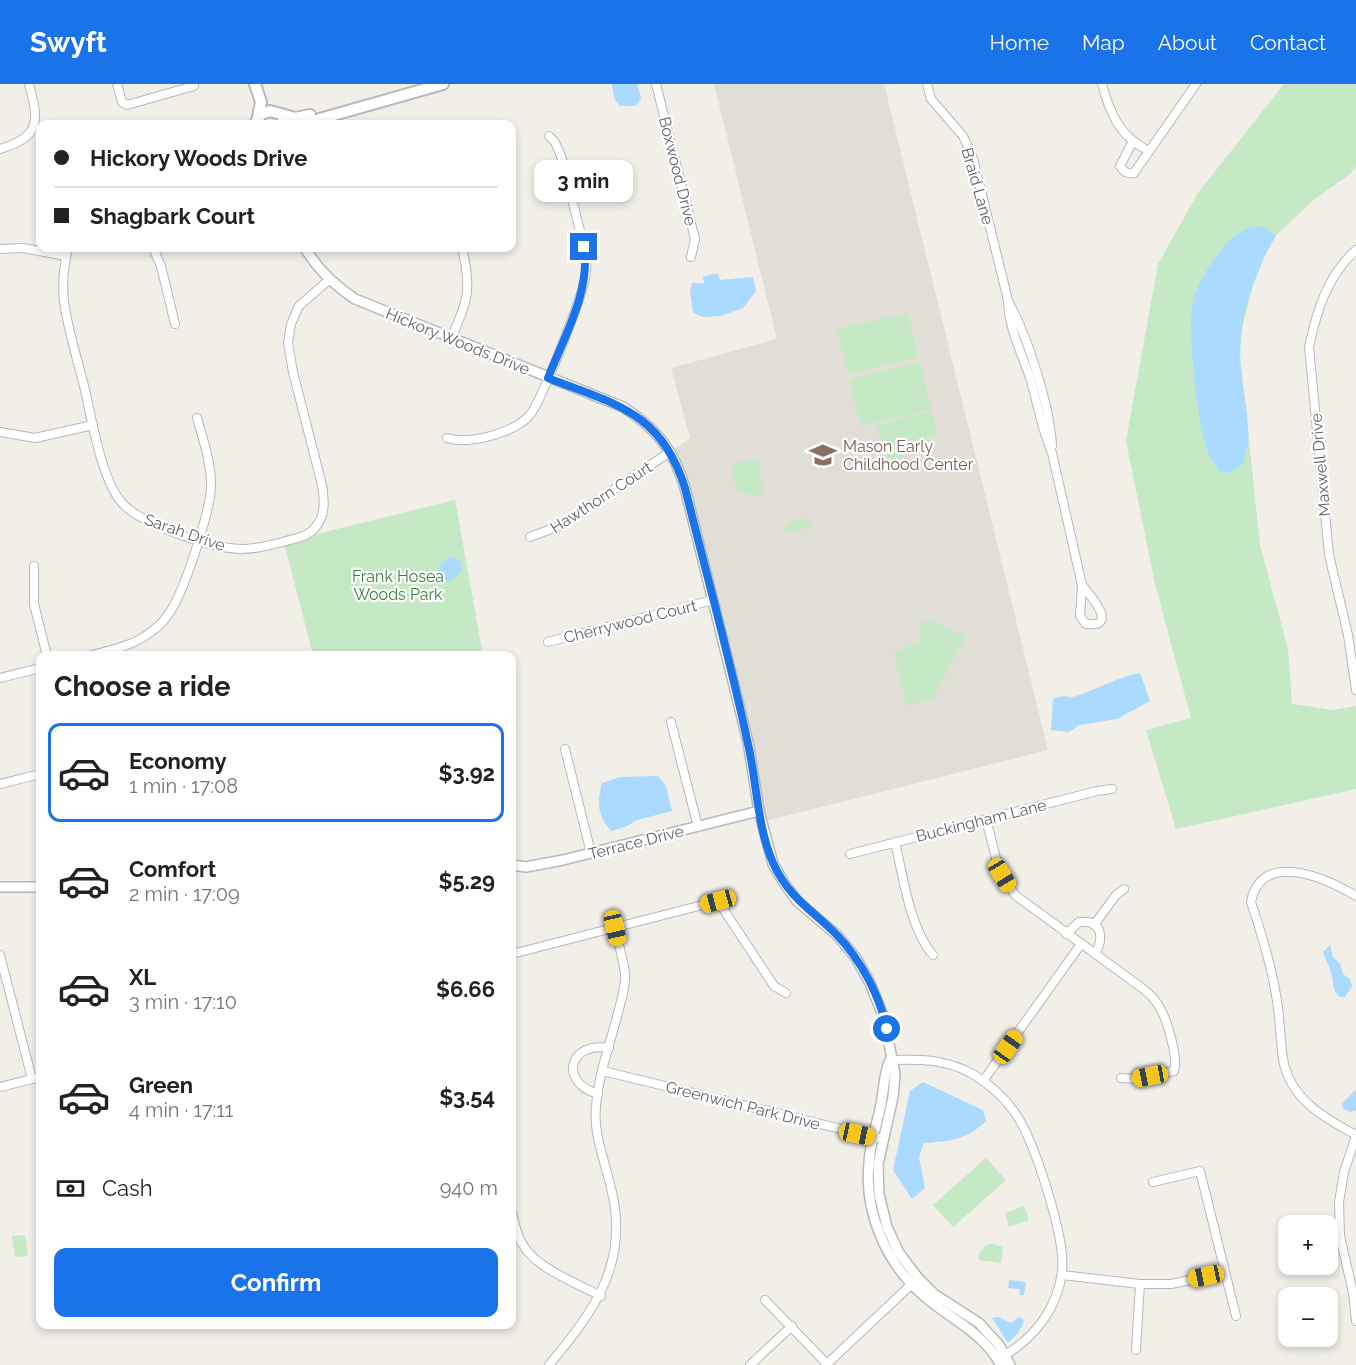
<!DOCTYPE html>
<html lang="en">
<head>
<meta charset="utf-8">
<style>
	body { margin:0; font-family:Raleway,sans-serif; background:#f2f2f2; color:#222; height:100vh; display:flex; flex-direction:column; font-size:22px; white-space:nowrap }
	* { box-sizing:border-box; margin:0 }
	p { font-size:20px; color:#767676 }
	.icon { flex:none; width:33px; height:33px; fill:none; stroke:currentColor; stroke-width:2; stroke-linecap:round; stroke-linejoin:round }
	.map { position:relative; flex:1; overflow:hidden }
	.panel { position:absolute; left:36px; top:567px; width:480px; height:678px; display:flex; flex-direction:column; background:#fff; border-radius:12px; box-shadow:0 3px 9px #0003 }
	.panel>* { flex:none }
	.top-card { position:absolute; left:36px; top:36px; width:480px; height:132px; border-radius:12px; box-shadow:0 3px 9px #0003; display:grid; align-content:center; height:132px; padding:0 18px; background:#fff }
	.controls { position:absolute; left:1278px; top:1131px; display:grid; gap:12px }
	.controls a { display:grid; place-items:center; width:60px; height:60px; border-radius:12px; background:#fff; box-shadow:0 3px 9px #0003; font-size:30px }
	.end { position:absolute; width:27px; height:27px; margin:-14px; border:8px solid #1a73e8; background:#fff; box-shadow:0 0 0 3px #fff }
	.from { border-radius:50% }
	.bubble { position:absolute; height:42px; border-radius:12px; background:#fff; box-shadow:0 3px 9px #0003; font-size:20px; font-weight:700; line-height:42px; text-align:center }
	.car { position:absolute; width:18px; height:36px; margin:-18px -9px; border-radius:8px; box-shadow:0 0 4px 2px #0007; background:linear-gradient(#f5c518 24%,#345 0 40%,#f5c518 0 76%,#345 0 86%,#f5c518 0) }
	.top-card b { display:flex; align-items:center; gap:21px; height:57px; font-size:22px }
	.top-card b+b { border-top:2px solid #e0e0e0 }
	.top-card i { width:15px; height:15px; background:#222 }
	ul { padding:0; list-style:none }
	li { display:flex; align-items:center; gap:18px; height:99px; margin:0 12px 9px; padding:0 6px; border:3px solid transparent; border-radius:12px }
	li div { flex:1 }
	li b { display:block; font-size:22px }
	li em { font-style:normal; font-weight:700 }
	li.selected { border-color:#1a73e8 }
	li>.icon { width:54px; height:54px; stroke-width:1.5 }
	h2 { padding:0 18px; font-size:27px; line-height:72px }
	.pay { display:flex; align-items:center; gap:15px; height:66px; padding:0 18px; font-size:22px }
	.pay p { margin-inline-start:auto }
	.button { display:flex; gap:12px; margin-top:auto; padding:12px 18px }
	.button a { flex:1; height:69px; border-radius:12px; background:#1a73e8; color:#fff; font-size:24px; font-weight:700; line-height:69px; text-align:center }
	header { display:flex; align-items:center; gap:36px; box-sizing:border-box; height:84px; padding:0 30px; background:#1a73e8; color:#fff }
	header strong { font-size:28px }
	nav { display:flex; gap:33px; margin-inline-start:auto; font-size:21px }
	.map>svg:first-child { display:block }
</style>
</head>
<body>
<header>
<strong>Swyft</strong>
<nav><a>Home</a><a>Map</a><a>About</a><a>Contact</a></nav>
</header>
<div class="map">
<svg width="1356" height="1281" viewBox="0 0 1356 1281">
	<rect width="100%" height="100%" fill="#f1efe8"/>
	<polygon fill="#e1ded6" points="714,0 884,0 1048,666 762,738 751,672 685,404 670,368 690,354 671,284 777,255"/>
	<g fill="#c5e8c5">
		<polygon points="1284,0 1356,0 1356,83 1350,90 1312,117 1276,152 1266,168 1252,205 1242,245 1240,271 1260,461 1288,565 1292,620 1333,626 1356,622 1356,705 1176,745 1146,646 1191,634 1155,500 1126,357 1158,180 1198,109"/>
		<polygon points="908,229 918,273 848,290 837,245"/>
		<polygon points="920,278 931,325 861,342 849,295"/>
		<polygon points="932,327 937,352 910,359 897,380 888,383 876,341"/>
		<polygon points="758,374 761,387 758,388 764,408 753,412 737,407 731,381"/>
		<polygon points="455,416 483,571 313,571 284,458"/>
		<path d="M804,434L812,438C804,449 795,449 783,445L791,437Z"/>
		<polygon points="930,536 965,553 933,615 907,622 894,568 918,559 921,547 918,539"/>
		<polygon points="986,1074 1006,1096 953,1143 933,1121"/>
		<polygon points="1024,1122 1029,1136 1009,1143 1005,1129"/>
		<polygon points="25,1151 28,1172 15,1173 12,1152"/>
		<polygon points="993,1160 1003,1163 1001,1179 979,1176 978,1171 986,1161"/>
	</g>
	<g fill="#aadaff">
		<polygon points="612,0 637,0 641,14 636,22 620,22 614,14"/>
		<path d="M1261,142L1276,152C1255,186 1240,230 1240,270C1240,299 1250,328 1248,358C1247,365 1245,373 1243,380L1230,388L1221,389C1217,383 1212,377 1209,370C1198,347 1188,251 1192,224C1195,203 1207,184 1220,167C1232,153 1242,143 1261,142Z"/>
		<polygon points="713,190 718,190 720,196 753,193 756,207 743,224 721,232 702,233 693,228 690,207 692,199 704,199 703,193"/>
		<polygon points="453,472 461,478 462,486 449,498 442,498 438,484 442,478"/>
		<path d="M1140,589L1150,617L1117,635L1079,641L1069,648L1051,646L1053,615C1065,609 1067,615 1076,612C1098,605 1118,593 1140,589Z"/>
		<path d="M658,692L666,702L672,727L637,736L625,743L611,747C597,730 597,719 602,699L620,693Z"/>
		<path d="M1330,861L1333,873L1340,880L1343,890L1350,895L1352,902L1345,913H1340C1331,905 1334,898 1331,888C1329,881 1325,875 1323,868Z"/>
		<path d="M923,998L983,1026L986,1037C966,1056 951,1057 924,1059L919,1073L925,1104L912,1115L893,1086L910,1007Z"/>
		<polygon points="1356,1005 1356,1026 1350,1028 1343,1025 1342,1020"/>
		<polygon points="1009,1196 1026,1198 1024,1211 1020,1211 1019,1205 1008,1204"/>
		<polygon points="1000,1233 1010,1239 1019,1233 1023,1235 1024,1238 1018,1249 1008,1259 992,1234"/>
	</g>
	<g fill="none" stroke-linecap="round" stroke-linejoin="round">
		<defs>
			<g id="minor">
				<polyline points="117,0 122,18 127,21 194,2"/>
				<polyline points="656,0 695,155 691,173"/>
				<path d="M927,0L931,15L963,52L972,71L1008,216C1009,247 1022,268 1031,297C1038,322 1042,346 1052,369L1082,501L1080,532L1086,540C1120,544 1090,511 1082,501"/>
				<path d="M1102,0C1110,30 1120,53 1149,67"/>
				<path d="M1132,59L1120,82C1124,88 1127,90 1134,89L1196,0"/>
				<path d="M0,65C41,53 39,37 29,0"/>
				<path d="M68,164C64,181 62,200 64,218C68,246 77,274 84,302C92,334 101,398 124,421C144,441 214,465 242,465C257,465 272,461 286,457C298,454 310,452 317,441C326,429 324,415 322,401L293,288L288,259L291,240L299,222L329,196"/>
				<polyline points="153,164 161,182 175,240"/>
				<polyline points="0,165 23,164 66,172"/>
				<path d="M1356,166C1327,192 1317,226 1309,263L1329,471L1348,551L1356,606"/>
				<path d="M1009,219C1028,253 1050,323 1052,362"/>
				<path d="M451,255C468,215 472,206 462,164"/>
				<polyline points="0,348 35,354 93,341"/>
				<path d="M447,354C469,361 513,349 529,332C541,319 585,207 586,188C588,171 582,155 578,139C572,116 567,94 561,72L555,58L549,52"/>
				<polyline points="530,453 559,442 670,368"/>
				<polyline points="34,482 34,520 47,572"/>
				<polyline points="548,558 713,516"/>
				<path d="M88,572C111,566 134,562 152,547C161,541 168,532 173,523C186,500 211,426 211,401C211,378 203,355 197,334"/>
				<polyline points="0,594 40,584"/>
				<polyline points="671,638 698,743"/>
				<polyline points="565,665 591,769"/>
				<polyline points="0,700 40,690"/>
				<path d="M986,735L998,782L1015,811L1142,904C1150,910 1157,917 1161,926C1167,936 1179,977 1174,987L1136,995L1121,994"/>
				<path d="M895,758C903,792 910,845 933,871"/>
				<polyline points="850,770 1097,707 1112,705"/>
				<path d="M1356,812C1326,794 1261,765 1251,818C1261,848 1271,879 1276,911C1280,932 1280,953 1283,975C1290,1015 1324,1034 1356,1051"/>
				<polyline points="1094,841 1116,811 1124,805"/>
				<path d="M1066,850L1079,838C1103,835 1104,854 1095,870"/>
				<polyline points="512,870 718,817 774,902 786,909"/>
				<polyline points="0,871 32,995"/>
				<path d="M890,976C920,975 948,975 974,991C992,1002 1008,1017 1019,1035C1036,1064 1066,1155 1062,1187C1058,1225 1033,1255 1002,1273"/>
				<polyline points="603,987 878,1054"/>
				<polyline points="983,997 1081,860"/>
				<polyline points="0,1003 40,993"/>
				<path d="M598,1010C559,999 568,957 609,964"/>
				<polyline points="1356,1052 1344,1088 1339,1118 1340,1152 1353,1209 1356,1237"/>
				<polyline points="1153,1098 1200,1087 1236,1232"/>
				<path d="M512,1128C515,1141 517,1153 525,1164C539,1185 578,1200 601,1212"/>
				<polyline points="1062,1191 1140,1200 1171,1200 1224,1189"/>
				<polyline points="765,1216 828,1281"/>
				<polyline points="1136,1266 1140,1200"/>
				<polyline points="827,1280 915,1197"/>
				<path d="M549,1281C595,1226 630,1178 611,1104C605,1078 593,1049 596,1023C598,992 610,960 618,929C621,917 626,902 625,889C623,874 618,859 615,844"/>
				<polyline points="750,1281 792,1242"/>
			</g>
			<g id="tertiary">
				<path d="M305,164C318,186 334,201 355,215L623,323C656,344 674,366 685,404L748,658L759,727L773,780L784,799L797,817L837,851L856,874L870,899L884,934L895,990L893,1013L878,1080L879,1110L887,1143L899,1169L918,1194L934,1210L979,1239L999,1261L1010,1281"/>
				<polyline points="512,781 526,783 563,776 759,727"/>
				<polyline points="0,803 40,803"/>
				<path d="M890,976C883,991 884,1009 880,1025C876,1043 870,1061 869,1079C864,1128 886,1179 923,1211C951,1236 981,1246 1001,1281"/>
			</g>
			<g id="secondary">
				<polyline points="255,0 261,18 258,33"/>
				<polyline points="281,30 295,34 310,31"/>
				<polyline points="255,40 261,30 270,27 281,30 286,40"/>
				<polyline points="302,40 443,0"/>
			</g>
		</defs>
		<use href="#minor" stroke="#b5b8bc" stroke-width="10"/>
		<use href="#tertiary" stroke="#b5b8bc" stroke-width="12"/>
		<use href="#secondary" stroke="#b6babf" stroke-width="14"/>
		<use href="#minor" stroke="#fff" stroke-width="8"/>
		<use href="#tertiary" stroke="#fff" stroke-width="9"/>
		<use href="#secondary" stroke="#fff" stroke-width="10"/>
	</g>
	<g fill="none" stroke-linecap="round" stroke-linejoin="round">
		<path stroke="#1a73e8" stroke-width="8" d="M584,163C591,207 564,253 548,294C614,320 661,327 685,404C706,489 730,574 748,660C757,699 757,742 773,779C789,814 811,825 836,850C861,876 879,910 887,945"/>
	</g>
	<defs>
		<symbol id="school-bare" viewBox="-9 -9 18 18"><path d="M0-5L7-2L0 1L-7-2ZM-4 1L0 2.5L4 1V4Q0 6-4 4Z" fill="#8d6e63" stroke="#fff" stroke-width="2.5" paint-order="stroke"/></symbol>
	</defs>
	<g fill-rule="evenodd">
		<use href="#school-bare" x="804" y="352" width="38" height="38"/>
	</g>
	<g text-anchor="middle" stroke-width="4.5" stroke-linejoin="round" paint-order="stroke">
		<g font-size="16" fill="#5f6368" stroke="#fff">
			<text transform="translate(678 87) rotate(76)" y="6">Boxwood Drive</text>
			<text transform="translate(978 102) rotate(74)" y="6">Braid Lane</text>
			<text transform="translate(458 257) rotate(22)" y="6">Hickory Woods Drive</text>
			<text transform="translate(1320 381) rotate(-95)" y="6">Maxwell Drive</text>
			<text transform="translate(601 413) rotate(-33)" y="6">Hawthorn Court</text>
			<text transform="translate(185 448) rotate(19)" y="6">Sarah Drive</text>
			<text transform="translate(630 537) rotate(-14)" y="6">Cherrywood Court</text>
			<text transform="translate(981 736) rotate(-14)" y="6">Buckingham Lane</text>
			<text transform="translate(636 758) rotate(-14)" y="6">Terrace Drive</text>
			<text transform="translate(743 1021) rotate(14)" y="6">Greenwich Park Drive</text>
		</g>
		<g font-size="16" fill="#785e54" stroke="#fff" text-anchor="start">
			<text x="843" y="368">Mason Early<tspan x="843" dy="18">Childhood Center</tspan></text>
		</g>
		<g font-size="16" fill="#348238" stroke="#fff">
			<text x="398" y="498">Frank Hosea<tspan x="398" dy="18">Woods Park</tspan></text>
		</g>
	</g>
</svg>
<div class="controls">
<a>+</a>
<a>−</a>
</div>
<i class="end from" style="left:887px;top:945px"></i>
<i class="end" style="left:584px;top:163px"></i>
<div class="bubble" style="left:534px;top:76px;width:99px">3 min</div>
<i class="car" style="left:1002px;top:791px;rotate:149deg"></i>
<i class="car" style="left:718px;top:817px;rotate:255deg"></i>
<i class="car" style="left:615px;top:844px;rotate:167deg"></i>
<i class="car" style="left:1008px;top:963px;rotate:35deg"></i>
<i class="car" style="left:1150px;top:992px;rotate:259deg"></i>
<i class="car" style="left:857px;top:1050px;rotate:102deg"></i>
<i class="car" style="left:1206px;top:1192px;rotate:258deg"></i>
<div class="top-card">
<b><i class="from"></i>Hickory Woods Drive</b>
<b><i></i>Shagbark Court</b>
</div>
<section class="panel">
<h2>Choose a ride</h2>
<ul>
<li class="selected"><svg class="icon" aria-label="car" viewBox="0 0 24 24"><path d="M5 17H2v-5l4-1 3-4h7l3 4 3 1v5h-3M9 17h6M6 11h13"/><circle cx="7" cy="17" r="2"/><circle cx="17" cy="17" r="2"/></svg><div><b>Economy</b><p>1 min · 17:08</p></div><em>$3.92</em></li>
<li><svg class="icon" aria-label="car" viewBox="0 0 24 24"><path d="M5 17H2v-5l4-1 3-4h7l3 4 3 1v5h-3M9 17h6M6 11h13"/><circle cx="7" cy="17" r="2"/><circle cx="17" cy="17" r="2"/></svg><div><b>Comfort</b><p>2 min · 17:09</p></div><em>$5.29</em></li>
<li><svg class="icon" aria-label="car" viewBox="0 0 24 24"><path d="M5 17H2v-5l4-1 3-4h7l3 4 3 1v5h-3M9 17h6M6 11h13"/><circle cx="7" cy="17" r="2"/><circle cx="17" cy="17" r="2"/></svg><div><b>XL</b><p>3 min · 17:10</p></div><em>$6.66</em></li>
<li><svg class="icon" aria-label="car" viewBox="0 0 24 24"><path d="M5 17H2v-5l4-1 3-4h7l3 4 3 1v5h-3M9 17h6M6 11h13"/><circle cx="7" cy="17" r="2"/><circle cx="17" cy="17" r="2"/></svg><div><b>Green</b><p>4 min · 17:11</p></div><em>$3.54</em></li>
</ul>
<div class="pay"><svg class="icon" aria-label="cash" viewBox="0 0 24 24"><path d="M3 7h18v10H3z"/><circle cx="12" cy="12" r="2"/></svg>Cash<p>940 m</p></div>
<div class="button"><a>Confirm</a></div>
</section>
</div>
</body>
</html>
